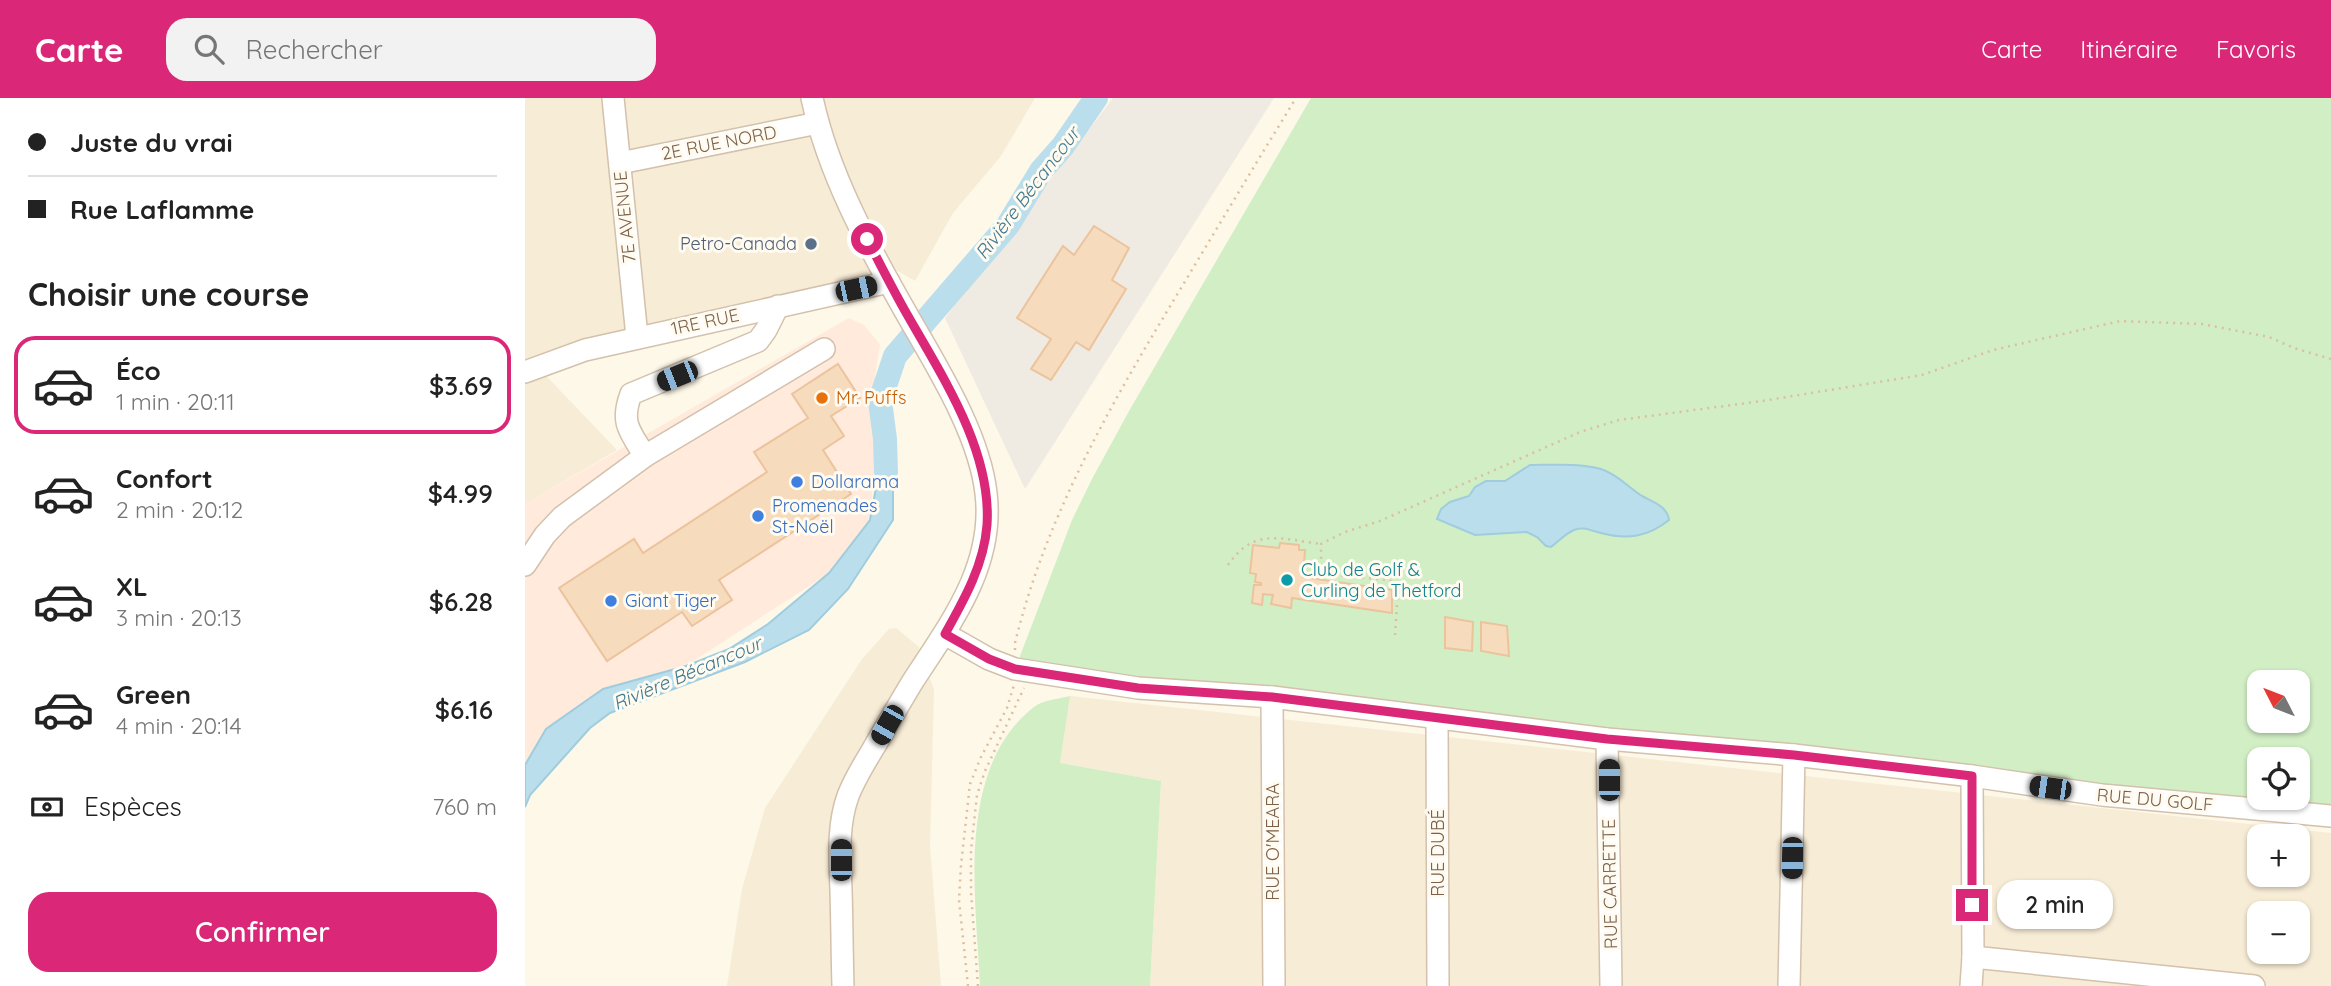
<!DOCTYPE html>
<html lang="fr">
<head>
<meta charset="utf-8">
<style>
	body { margin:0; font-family:Quicksand,sans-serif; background:#f2f2f2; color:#222; height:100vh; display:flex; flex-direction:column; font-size:26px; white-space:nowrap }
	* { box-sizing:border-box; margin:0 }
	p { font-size:23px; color:#767676 }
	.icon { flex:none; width:38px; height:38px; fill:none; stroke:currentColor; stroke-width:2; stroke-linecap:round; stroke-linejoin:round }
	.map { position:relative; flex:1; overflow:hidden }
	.sheet { display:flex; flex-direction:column; background:#fff; width:525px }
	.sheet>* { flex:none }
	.banner { display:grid; align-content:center; height:154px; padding:0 28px; background:#fff }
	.needle { width:46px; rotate:312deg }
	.controls { position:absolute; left:1722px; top:572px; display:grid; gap:14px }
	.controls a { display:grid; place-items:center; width:63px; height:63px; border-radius:14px; background:#fff; box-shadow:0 2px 5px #0004; font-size:35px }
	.end { position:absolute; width:32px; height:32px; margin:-16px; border:9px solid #db2777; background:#fff; box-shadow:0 0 0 4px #fff }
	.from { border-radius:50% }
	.bubble { position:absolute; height:49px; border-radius:21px; background:#fff; box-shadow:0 2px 5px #0004; font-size:23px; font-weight:600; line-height:49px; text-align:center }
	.car { position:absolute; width:21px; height:42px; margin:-21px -10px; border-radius:9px; box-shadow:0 0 5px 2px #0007; background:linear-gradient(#222 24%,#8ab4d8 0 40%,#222 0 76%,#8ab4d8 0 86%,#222 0) }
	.banner b { display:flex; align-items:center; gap:24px; height:66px; font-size:26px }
	.banner b+b { border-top:2px solid #e0e0e0 }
	.banner i { width:18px; height:18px; background:#222 }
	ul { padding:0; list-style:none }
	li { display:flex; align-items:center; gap:21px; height:98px; margin:0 14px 10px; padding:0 14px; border:4px solid transparent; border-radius:21px }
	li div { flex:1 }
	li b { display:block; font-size:26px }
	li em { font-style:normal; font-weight:600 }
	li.active { border-color:#db2777 }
	li>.icon { width:63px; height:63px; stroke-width:1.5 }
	h2 { padding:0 28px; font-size:32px; line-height:84px }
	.pay { display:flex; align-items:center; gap:18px; height:77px; padding:0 28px; font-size:26px }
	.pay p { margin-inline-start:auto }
	.button { display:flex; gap:14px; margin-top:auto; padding:14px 28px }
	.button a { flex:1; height:80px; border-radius:21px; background:#db2777; color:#fff; font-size:28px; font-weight:600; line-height:80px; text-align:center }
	header { display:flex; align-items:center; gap:42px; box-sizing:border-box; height:98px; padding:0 35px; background:#db2777; color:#fff }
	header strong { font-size:33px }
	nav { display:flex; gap:38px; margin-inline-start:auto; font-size:24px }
	.search { width:490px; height:63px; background:#f2f2f2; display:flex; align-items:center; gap:18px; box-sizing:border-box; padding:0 24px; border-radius:21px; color:#767676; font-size:26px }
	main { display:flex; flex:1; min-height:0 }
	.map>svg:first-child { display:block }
</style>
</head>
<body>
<header>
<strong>Carte</strong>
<div class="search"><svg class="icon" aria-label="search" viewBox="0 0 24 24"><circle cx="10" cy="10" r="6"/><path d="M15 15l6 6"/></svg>Rechercher</div>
<nav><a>Carte</a><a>Itinéraire</a><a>Favoris</a></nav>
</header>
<main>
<section class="sheet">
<div class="banner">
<b><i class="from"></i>Juste du vrai</b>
<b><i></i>Rue Laflamme</b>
</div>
<h2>Choisir une course</h2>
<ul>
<li class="active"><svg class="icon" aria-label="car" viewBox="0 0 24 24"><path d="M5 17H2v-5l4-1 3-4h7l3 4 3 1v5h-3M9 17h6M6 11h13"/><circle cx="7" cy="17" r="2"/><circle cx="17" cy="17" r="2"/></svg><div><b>Éco</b><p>1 min · 20:11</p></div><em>$3.69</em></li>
<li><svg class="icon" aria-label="car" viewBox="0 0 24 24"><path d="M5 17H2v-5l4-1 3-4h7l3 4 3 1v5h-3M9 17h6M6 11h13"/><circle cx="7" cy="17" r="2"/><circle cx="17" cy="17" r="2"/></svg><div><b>Confort</b><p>2 min · 20:12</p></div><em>$4.99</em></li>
<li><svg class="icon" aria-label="car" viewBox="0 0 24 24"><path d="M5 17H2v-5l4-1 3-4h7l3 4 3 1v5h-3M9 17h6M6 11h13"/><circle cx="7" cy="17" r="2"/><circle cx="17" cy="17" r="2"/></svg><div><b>XL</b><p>3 min · 20:13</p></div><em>$6.28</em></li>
<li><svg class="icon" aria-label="car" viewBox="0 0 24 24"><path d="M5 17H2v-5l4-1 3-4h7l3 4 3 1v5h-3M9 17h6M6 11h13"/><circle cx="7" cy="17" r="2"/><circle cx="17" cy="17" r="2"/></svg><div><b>Green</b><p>4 min · 20:14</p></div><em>$6.16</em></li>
</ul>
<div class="pay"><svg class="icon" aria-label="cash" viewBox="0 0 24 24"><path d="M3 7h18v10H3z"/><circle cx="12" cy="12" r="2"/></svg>Espèces<p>760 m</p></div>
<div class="button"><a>Confirmer</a></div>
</section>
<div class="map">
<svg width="1806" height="888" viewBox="0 0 1806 888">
	<rect width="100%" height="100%" fill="#fef8e9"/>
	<g fill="#f7ecd6" fill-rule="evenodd">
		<polygon points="0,0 510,0 476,58 428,115 390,183 366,169 257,201 128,225 59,243 5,261 92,352 0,406"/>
		<polygon points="371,530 394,549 409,592 405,748 416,888 202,888 217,791 240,710 337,561 364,531"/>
		<path d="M545,598L1806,735V888H625L636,683L535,665ZM1734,738H1773V777H1734ZM1734,816H1773V854H1734Z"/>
	</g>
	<polygon fill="#ffeadc" points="324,220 339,227 355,246 350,278 352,340 345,422 304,475 161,568 78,591 21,631 0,667 0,406"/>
	<polygon fill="#efeae2" points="588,0 749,0 500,391 420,220"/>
	<g fill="#d1eec5" fill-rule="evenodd">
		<path d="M786,0H1806V718L490,571L547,422L567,381L604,313ZM1734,584H1773V623H1734ZM1734,662H1773V700H1734Z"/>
		<path d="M545,598L535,665L636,683L625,888H455C451,799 430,671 509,609C517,602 534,601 545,598Z"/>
	</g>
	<g fill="#badeeb" stroke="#9fcdde" stroke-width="2">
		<polygon points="360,341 368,387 368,422 323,491 284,532 220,564 85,615 65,630 5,697 0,709 0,667 21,631 78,591 161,568 204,551 243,526 304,475 345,422"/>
		<path d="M1005,367C1028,367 1054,365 1076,371C1092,376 1103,389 1117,398C1128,404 1142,408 1144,422C1123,439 1102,442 1076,435C1066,433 1059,428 1049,432C1041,435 1033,444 1026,449L1021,448L1012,439L1002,434L950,437L912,421L916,411L925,404L944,398L950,389L961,383H980Z"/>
	</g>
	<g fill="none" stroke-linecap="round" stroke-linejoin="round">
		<polyline stroke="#badeeb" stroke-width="24" points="361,374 360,341 355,303 370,258 483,127 516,73 538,48 571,0"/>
	</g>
	<g fill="#f7dbbd" stroke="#ebc39c" stroke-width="2">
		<polygon points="569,128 604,150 587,182 601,191 564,252 551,244 526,282 506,271 526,241 492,220 538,148 549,157"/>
		<polygon points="313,266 335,300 306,318 319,338 298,352 326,396 194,482 207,502 167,528 157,514 82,563 34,490 109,441 118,455 242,374 229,354 283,320 267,296"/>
		<polygon points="755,445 774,447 774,452 780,452 778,479 867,492 867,515 767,500 766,510 746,506 748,497 738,496 737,507 727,505 729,487 736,487 736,485 730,484 731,476 725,475 728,447 754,450"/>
		<polygon points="920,519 948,524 947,553 920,550"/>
		<polygon points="956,524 982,528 984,558 956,553"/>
	</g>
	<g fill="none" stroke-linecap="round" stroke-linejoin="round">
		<defs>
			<g id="minor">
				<polyline points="88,0 112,239"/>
				<path d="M287,0C303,75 342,146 380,213C410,266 454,334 461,395C470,468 425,526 388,583C374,606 361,629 348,651C339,666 329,682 323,698C312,728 315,762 316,793C317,824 317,856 318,888"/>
				<polyline points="95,65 293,25"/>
				<polyline points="0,274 60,252 364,184"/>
				<path d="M120,358C105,334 95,325 106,296L233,243L241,232L253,208"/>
				<polyline points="0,467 20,437 37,419 120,358 299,251"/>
				<polyline points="420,536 464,561 490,571 613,590 747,599 1082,641 1269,657 1447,678 1577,697 1806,718"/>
				<polyline points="747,599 749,888"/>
				<polyline points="912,621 913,888"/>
				<polyline points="1082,641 1086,888"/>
				<polyline points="1448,859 1729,888"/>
				<polyline points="1264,888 1269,657"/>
				<polyline points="1446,888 1448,859 1447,678"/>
			</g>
		</defs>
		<use href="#minor" stroke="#d3c1ac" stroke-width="24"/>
		<g stroke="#ddbe9f" stroke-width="2.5" stroke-dasharray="2 5" stroke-linecap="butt">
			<path d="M703,467C729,429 756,441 796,446"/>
			<polyline points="870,537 873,492 870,486 864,482 801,476 796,472 796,446 820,434 855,423 1055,334 1094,322 1237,303 1397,277 1468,252 1595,223 1677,226 1744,239 1769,250 1806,261"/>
			<path d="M490,552V545C521,418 586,306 653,195C692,130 731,65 771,0"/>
			<polyline points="443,888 434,802 436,767 445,686 456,659 482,610 489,587"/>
			<polyline points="453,888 446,794 446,752 452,697 460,673 499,590"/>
		</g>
		<use href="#minor" stroke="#fff" stroke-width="21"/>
	</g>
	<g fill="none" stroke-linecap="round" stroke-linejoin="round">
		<path stroke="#db2777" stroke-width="9" d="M342,141C354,164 366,188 379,211C415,275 467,351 462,427C459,467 439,502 420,536L464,561L490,571L613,590L747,599L1082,641L1269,657L1447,678V807"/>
	</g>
	<circle fill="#5c6f8a" stroke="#fffbf1" stroke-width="2.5" cx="286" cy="146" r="7"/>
	<circle fill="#e8710a" stroke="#fffbf1" stroke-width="2.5" cx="297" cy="300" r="7"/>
	<g fill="#3f7fe0" stroke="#fffbf1" stroke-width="2.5">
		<circle cx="272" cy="384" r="7"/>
		<circle cx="233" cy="418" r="7"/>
		<circle cx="86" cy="503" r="7"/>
	</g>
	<circle fill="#0f9aa8" stroke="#fffbf1" stroke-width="2.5" cx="762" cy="482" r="7"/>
	<g text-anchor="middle" stroke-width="6" stroke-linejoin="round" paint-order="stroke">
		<g font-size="18" fill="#7c6149" stroke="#fffbf1">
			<text transform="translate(194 45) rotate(-11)" y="6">2E RUE NORD</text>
			<text transform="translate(100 119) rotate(-96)" y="6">7E AVENUE</text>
			<text transform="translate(180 224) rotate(-12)" y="6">1RE RUE</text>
			<text transform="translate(1630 702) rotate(5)" y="6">RUE DU GOLF</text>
			<text transform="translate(748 744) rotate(-90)" y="6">RUE O'MEARA</text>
			<text transform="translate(913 755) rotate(-90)" y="6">RUE DUBÉ</text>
			<text transform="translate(1085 786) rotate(-91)" y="6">RUE CARRETTE</text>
		</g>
		<g font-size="18" fill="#4e5e75" stroke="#fffbf1" text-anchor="end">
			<text x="272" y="152">Petro-Canada</text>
		</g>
		<g font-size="18" fill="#c56008" stroke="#fffbf1" text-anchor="start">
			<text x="311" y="306">Mr. Puffs</text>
		</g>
		<g font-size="18" fill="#366cbe" stroke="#fffbf1" text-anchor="start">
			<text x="286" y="390">Dollarama</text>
			<text x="247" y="414">Promenades<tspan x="247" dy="21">St-Noël</tspan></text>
			<text x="100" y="509">Giant Tiger</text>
		</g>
		<g font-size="18" fill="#0d838f" stroke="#fffbf1" text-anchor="start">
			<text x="776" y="478">Club de Golf &amp;<tspan x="776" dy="21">Curling de Thetford</tspan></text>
		</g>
		<g font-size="19" font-style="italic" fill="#407a91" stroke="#fffbf1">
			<text transform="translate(502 95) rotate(-53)" y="7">Rivière Bécancour</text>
			<text transform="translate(162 575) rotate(-23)" y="7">Rivière Bécancour</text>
		</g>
	</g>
</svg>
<div class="controls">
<a><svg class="needle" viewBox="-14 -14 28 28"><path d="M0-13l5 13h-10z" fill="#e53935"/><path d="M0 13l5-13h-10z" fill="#767676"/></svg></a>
<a><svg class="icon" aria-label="locate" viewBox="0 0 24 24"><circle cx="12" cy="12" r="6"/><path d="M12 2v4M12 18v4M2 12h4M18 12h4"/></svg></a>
<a>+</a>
<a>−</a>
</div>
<i class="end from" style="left:342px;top:141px"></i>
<i class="end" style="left:1447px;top:807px"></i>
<div class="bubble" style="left:1472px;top:782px;width:116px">2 min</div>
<i class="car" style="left:331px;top:191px;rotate:78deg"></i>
<i class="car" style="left:152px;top:278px;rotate:248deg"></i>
<i class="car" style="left:362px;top:627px;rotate:210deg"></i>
<i class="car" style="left:1084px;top:682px;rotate:0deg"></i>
<i class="car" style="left:1525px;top:690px;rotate:278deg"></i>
<i class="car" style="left:1267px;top:760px;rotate:181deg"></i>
<i class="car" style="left:316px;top:762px;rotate:0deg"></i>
</div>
</main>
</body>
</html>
